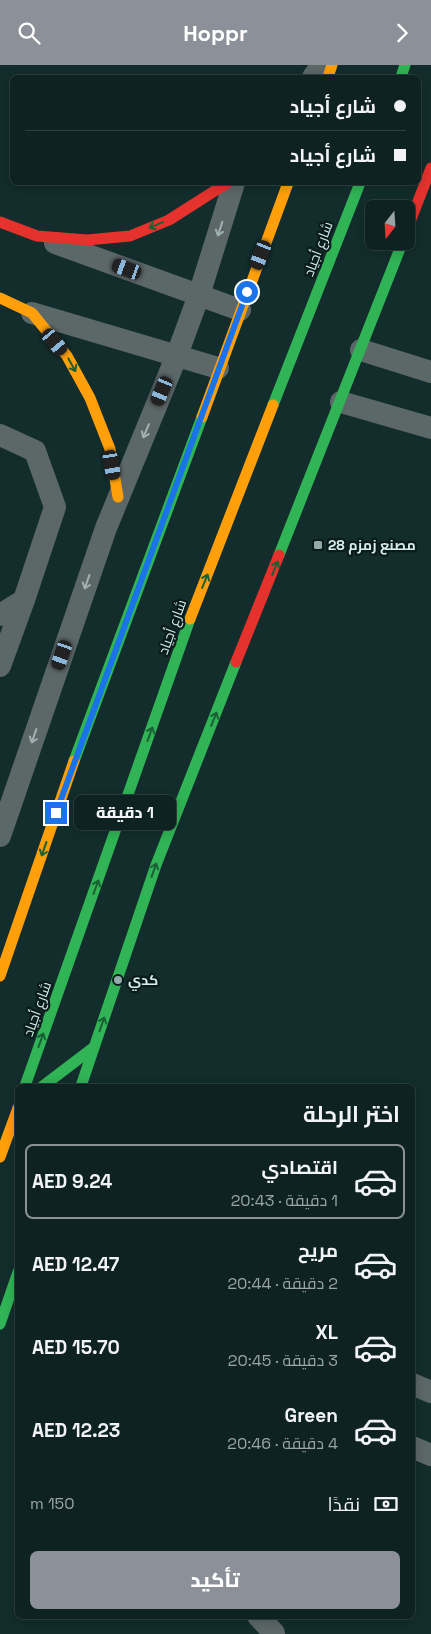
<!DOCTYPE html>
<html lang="ar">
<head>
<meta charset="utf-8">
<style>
	body { margin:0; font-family:"Space Grotesk",Cairo,sans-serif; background:#172a2a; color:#f1f3f6; direction:rtl; height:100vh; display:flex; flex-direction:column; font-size:19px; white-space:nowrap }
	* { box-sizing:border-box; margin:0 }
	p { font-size:16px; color:#9ba4a5 }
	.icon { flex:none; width:28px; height:28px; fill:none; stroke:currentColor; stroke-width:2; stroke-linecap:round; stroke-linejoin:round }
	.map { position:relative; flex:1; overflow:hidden; direction:ltr }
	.panel { position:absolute; left:15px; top:1019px; width:400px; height:535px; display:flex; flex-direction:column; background:#0e2221; border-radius:8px; box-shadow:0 2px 12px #0003,0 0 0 1px #2e3f3f; direction:rtl }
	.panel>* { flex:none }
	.top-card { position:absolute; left:10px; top:10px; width:411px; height:110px; border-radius:8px; box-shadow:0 2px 12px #0003,0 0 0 1px #2e3f3f; direction:rtl; display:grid; align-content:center; height:110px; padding:0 15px; background:#0e2221 }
	.needle { width:32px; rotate:197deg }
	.controls { position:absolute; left:365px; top:135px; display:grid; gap:10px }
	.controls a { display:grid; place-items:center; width:50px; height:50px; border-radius:8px; background:#0e2221; box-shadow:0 2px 12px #0003,0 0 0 1px #2e3f3f; font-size:25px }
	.end { position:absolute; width:22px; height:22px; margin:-11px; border:6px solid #1a73e8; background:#fff; box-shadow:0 0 0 2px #fff }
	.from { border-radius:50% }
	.bubble { position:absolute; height:35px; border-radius:8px; background:#0e2221; box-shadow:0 2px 12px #0003,0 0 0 1px #2e3f3f; font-size:16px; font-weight:800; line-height:35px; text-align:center; direction:rtl }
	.car { position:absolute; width:15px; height:30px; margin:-15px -8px; border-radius:6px; box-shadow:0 0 4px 1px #0007; background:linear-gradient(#222 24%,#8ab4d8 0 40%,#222 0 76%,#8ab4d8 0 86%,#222 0) }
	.top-card b { display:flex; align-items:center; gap:18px; height:48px; font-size:19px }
	.top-card b+b { border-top:1px solid #2e3f3f }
	.top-card i { width:12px; height:12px; background:#f1f3f6 }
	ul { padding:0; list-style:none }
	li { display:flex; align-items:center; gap:15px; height:75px; margin:0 10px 8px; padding:0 5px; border:2px solid transparent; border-radius:8px }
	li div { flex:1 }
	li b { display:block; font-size:19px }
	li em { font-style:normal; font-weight:800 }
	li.selected { border-color:#8c9099 }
	li>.icon { width:45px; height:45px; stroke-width:1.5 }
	h2 { padding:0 15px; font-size:22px; line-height:60px }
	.pay { display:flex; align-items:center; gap:12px; height:55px; padding:0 15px; font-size:19px }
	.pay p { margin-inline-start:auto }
	.action { display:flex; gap:10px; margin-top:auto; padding:10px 15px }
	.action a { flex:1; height:58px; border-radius:8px; background:#8c9099; color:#fff; font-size:20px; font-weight:800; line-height:58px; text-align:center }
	header { display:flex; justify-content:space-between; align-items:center; height:65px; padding:0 15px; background:#8c9099; color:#fff; font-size:22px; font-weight:800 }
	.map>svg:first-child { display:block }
</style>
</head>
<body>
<header><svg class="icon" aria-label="forward" viewBox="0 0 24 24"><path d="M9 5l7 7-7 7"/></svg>Hoppr<svg class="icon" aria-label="search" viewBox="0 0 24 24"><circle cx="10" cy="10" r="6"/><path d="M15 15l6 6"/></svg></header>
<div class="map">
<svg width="431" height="1569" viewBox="0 0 431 1569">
	<rect width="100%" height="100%" fill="#122d2c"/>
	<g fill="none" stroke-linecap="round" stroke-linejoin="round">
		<g stroke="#5c6768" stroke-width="22">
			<polyline points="313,12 322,0"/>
			<polyline points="55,178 240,245"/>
			<polyline points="32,248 218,303"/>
			<polyline points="361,285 431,307"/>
			<polyline points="341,337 431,363"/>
			<polyline points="0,370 35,386 55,442 24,535 0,550"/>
			<polyline points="0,601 24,535"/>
			<polyline points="0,771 106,463 177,290 199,230 234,118"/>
			<polyline points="412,1319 431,1327"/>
			<polyline points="412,1382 431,1390"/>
			<polyline points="258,1551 274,1568"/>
		</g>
		<g stroke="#30b455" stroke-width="11">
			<polyline points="401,12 405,0"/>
			<polyline points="273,340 360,118"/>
			<polyline points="279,490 403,176"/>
			<polyline points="74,696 202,352"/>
			<polyline points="25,1021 190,554"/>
			<polyline points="43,1021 93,983"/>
			<polyline points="81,1021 156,800 236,597"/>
			<polyline points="0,1259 18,1207"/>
		</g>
		<g stroke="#ff9f0a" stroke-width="11">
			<polyline points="328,12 332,0"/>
			<polyline points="0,233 32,248 67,291 90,333 110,384 118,432"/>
			<polyline points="202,352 288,118"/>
			<polyline points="190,554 273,340"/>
			<polyline points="0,911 74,696"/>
			<polyline points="0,1092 18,1043"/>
		</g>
		<g stroke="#e5322d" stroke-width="11">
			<polyline points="0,157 37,171 87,175 130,171 169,155 227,118"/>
			<polyline points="406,167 431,103"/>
			<polyline points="236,597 279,490"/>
		</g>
	</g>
	<defs><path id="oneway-shaft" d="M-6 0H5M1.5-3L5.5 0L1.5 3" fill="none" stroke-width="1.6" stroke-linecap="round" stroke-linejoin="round" transform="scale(1.25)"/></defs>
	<g stroke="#1b6035">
		<use href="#oneway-shaft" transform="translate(156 160) rotate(157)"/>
		<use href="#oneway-shaft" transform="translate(72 300) rotate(61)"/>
		<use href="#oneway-shaft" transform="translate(275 503) rotate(-68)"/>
		<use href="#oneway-shaft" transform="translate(205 516) rotate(-68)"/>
		<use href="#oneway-shaft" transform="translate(214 654) rotate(-68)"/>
		<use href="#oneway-shaft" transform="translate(150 669) rotate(-70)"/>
		<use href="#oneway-shaft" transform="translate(44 784) rotate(109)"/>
		<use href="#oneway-shaft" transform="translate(154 805) rotate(-71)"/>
		<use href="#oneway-shaft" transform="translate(96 822) rotate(-70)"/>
		<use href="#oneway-shaft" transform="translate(102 959) rotate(-71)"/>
		<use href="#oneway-shaft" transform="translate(41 975) rotate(-70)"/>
	</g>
	<g stroke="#a0b1b1">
		<use href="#oneway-shaft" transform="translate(220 164) rotate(108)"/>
		<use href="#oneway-shaft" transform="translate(146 366) rotate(113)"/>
		<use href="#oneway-shaft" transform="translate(87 517) rotate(109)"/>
		<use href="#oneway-shaft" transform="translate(34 671) rotate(109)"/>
	</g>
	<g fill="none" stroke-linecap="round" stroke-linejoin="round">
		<polyline stroke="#1a73e8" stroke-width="6" points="56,748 247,227"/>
	</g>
	<g fill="#92aaa9" stroke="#091c1b" stroke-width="2">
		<rect x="313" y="475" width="10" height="10" rx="2.5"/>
		<circle cx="118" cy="915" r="5"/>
	</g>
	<g text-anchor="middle" stroke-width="4.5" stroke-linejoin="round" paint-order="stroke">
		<g font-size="14" fill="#d7eeed" stroke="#091c1b">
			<text transform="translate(318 184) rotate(-69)" y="5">شارع أجياد</text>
			<text transform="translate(172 562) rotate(-70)" y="5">شارع أجياد</text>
			<text transform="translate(37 944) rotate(-70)" y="5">شارع أجياد</text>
		</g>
		<g font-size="14" font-weight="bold" fill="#d7eeed" stroke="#091c1b" text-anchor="start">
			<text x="328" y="485">مصنع زمزم 28</text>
			<text x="128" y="920">كدي</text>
		</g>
	</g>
</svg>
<div class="controls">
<a><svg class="needle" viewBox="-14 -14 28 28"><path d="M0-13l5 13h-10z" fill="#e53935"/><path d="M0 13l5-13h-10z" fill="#9ba4a5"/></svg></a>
</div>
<i class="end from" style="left:247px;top:227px"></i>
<i class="end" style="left:56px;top:748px"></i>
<div class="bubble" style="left:74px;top:730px;width:102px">1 دقيقة</div>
<i class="car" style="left:261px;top:190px;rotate:201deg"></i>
<i class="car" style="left:127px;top:204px;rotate:290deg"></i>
<i class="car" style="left:55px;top:277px;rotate:140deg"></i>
<i class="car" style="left:162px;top:326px;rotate:203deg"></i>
<i class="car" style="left:112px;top:400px;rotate:170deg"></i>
<i class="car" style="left:62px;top:590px;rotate:199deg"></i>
<div class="top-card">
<b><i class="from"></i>شارع أجياد</b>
<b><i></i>شارع أجياد</b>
</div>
<section class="panel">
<h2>اختر الرحلة</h2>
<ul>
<li class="selected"><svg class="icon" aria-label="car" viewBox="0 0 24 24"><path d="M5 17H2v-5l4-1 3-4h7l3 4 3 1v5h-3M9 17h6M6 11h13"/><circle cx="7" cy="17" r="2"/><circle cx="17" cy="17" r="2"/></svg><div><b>اقتصادي</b><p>1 دقيقة · 20:43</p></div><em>AED 9.24</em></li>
<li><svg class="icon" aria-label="car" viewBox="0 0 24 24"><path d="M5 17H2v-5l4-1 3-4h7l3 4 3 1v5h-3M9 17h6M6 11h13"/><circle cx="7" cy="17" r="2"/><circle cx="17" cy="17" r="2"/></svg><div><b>مريح</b><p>2 دقيقة · 20:44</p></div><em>AED 12.47</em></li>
<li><svg class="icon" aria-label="car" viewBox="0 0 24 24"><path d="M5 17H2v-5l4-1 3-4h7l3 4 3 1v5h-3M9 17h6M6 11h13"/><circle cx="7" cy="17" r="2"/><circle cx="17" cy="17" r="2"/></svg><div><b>XL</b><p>3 دقيقة · 20:45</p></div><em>AED 15.70</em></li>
<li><svg class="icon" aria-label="car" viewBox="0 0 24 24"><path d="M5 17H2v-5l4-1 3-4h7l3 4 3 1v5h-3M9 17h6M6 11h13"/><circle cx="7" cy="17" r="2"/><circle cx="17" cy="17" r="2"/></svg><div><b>Green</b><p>4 دقيقة · 20:46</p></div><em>AED 12.23</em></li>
</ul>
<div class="pay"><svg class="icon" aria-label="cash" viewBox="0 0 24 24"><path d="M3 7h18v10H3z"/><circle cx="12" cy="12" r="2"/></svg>نقدًا<p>150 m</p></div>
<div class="action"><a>تأكيد</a></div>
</section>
</div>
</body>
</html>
